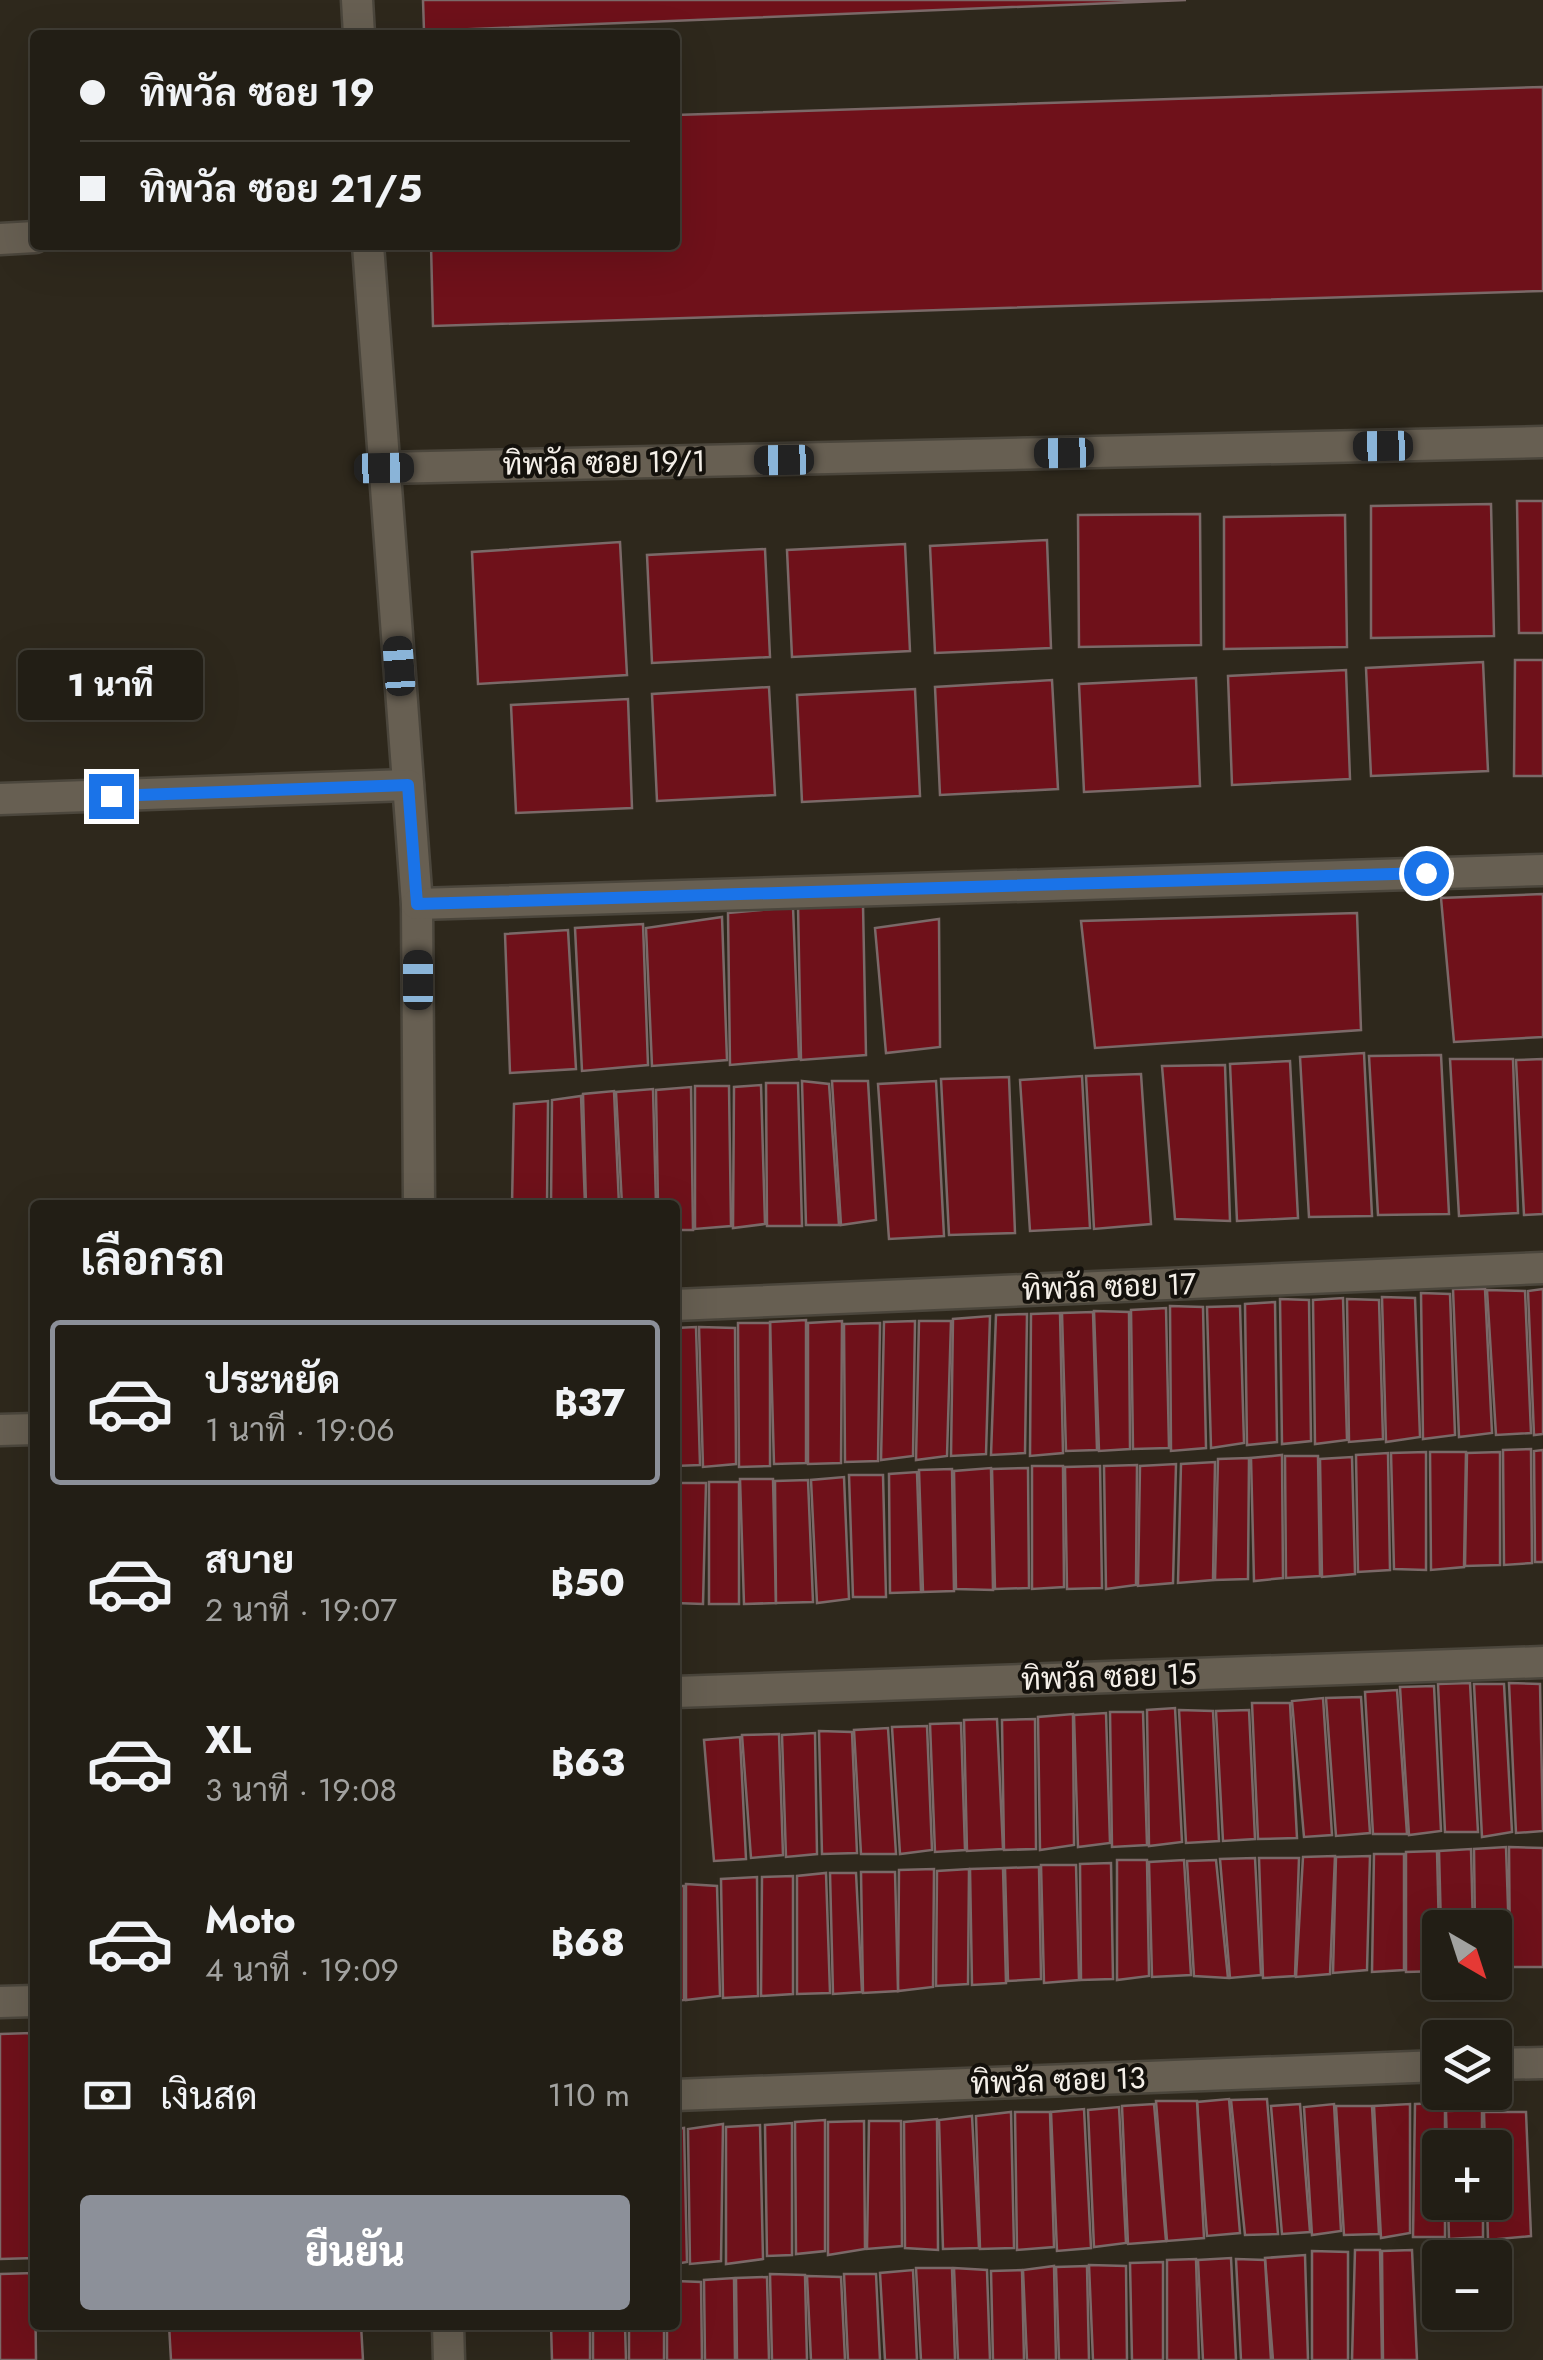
<!DOCTYPE html>
<html lang="th">
<head>
<meta charset="utf-8">
<style>
	body { margin:0; font-family:Jost,Sarabun,sans-serif; background:#2a271e; color:#f1f3f6; height:100vh; display:flex; flex-direction:column; font-size:38px; white-space:nowrap }
	* { box-sizing:border-box; margin:0 }
	p { font-size:32px; color:#a2a2a0 }
	.icon { flex:none; width:55px; height:55px; fill:none; stroke:currentColor; stroke-width:2; stroke-linecap:round; stroke-linejoin:round }
	.map { position:relative; flex:1; overflow:hidden }
	.details { position:absolute; left:30px; top:1200px; width:650px; height:1130px; display:flex; flex-direction:column; background:#221e15; border-radius:10px; box-shadow:0 10px 40px #0002,0 0 0 2px #3f3c34 }
	.details>* { flex:none }
	.guide { position:absolute; left:30px; top:30px; width:650px; height:220px; border-radius:10px; box-shadow:0 10px 40px #0002,0 0 0 2px #3f3c34; display:grid; align-content:center; height:220px; padding:0 50px; background:#221e15 }
	.needle { width:65px; rotate:141deg }
	.buttons { position:absolute; left:1422px; top:1910px; display:grid; gap:20px }
	.buttons a { display:grid; place-items:center; width:90px; height:90px; border-radius:10px; background:#221e15; box-shadow:0 10px 40px #0002,0 0 0 2px #3f3c34; font-size:50px }
	.end { position:absolute; width:45px; height:45px; margin:-22px; border:12px solid #1a73e8; background:#fff; box-shadow:0 0 0 5px #fff }
	.from { border-radius:50% }
	.bubble { position:absolute; height:70px; border-radius:10px; background:#221e15; box-shadow:0 10px 40px #0002,0 0 0 2px #3f3c34; font-size:32px; font-weight:800; line-height:70px; text-align:center }
	.car { position:absolute; width:30px; height:60px; margin:-30px -15px; border-radius:12px; box-shadow:0 0 8px 2px #0007; background:linear-gradient(#222 24%,#8ab4d8 0 40%,#222 0 76%,#8ab4d8 0 86%,#222 0) }
	.guide b { display:flex; align-items:center; gap:35px; height:95px; font-size:38px }
	.guide b+b { border-top:2px solid #3f3c34 }
	.guide i { width:25px; height:25px; background:#f1f3f6 }
	ul { padding:0; list-style:none }
	li { display:flex; align-items:center; gap:30px; height:165px; margin:0 20px 15px; padding:0 30px; border:5px solid transparent; border-radius:10px }
	li div { flex:1 }
	li b { display:block; font-size:38px }
	li em { font-style:normal; font-weight:800 }
	li.selected { border-color:#8c9099 }
	li>.icon { width:90px; height:90px; stroke-width:1.5 }
	h2 { padding:0 50px; font-size:45px; line-height:120px }
	.pay { display:flex; align-items:center; gap:25px; height:110px; padding:0 50px; font-size:38px }
	.pay p { margin-inline-start:auto }
	.primary-button { display:flex; gap:20px; margin-top:auto; padding:20px 50px }
	.primary-button a { flex:1; height:115px; border-radius:10px; background:#8c9099; color:#fff; font-size:40px; font-weight:800; line-height:115px; text-align:center }
	.map>svg:first-child { display:block }
</style>
</head>
<body>
<div class="map">
<svg width="1543" height="2360" viewBox="0 0 1543 2360">
	<rect width="100%" height="100%" fill="#2e281c"/>
	<g fill="#6f111a" stroke="#7b6968" stroke-width="2.5">
		<polygon points="423,0 1186,0 424,31"/>
		<polygon points="1543,87 1543,291 433,326 431,245 675,245 675,115"/>
		<polygon points="1517,501 1543,501 1543,633 1519,633"/>
		<polygon points="1491,504 1494,636 1371,638 1371,506"/>
		<polygon points="1200,514 1201,645 1079,647 1078,515"/>
		<polygon points="1345,515 1347,647 1224,649 1224,517"/>
		<polygon points="1047,540 1051,648 935,653 930,546"/>
		<polygon points="620,542 627,675 478,684 472,552"/>
		<polygon points="905,544 910,651 792,657 787,550"/>
		<polygon points="765,549 770,657 652,663 647,555"/>
		<polygon points="1515,660 1543,660 1543,776 1514,776"/>
		<polygon points="1483,662 1488,771 1371,776 1366,668"/>
		<polygon points="1346,670 1350,779 1232,785 1228,676"/>
		<polygon points="1196,678 1200,786 1084,792 1079,684"/>
		<polygon points="1052,680 1058,789 940,795 935,687"/>
		<polygon points="769,687 775,795 657,801 652,694"/>
		<polygon points="915,689 920,796 802,802 797,695"/>
		<polygon points="628,699 632,808 516,813 511,705"/>
		<polygon points="1543,894 1543,1037 1454,1042 1441,898"/>
		<polygon points="798,905 863,905 866,1055 801,1060"/>
		<polygon points="793,907 799,1059 730,1065 728,913"/>
		<polygon points="1357,913 1361,1030 1095,1048 1081,921"/>
		<polygon points="722,917 727,1060 652,1066 646,928"/>
		<polygon points="939,919 940,1047 886,1053 875,928"/>
		<polygon points="643,924 648,1065 582,1071 575,928"/>
		<polygon points="568,930 576,1069 510,1073 505,934"/>
		<polygon points="1364,1053 1372,1216 1309,1217 1300,1057"/>
		<polygon points="1441,1055 1449,1214 1378,1215 1369,1056"/>
		<polygon points="1450,1059 1513,1059 1518,1213 1459,1216"/>
		<polygon points="1543,1059 1543,1214 1524,1215 1516,1060"/>
		<polygon points="1290,1061 1298,1218 1237,1221 1230,1064"/>
		<polygon points="1225,1065 1230,1221 1175,1219 1162,1066"/>
		<polygon points="1141,1074 1151,1224 1094,1229 1086,1076"/>
		<polygon points="1082,1076 1090,1228 1030,1231 1020,1080"/>
		<polygon points="1009,1077 1015,1233 949,1235 941,1079"/>
		<polygon points="802,1081 829,1084 839,1225 806,1225"/>
		<polygon points="832,1081 868,1081 876,1220 841,1225"/>
		<polygon points="936,1081 944,1236 889,1239 878,1084"/>
		<polygon points="766,1083 798,1083 802,1226 767,1226"/>
		<polygon points="761,1085 765,1224 733,1228 734,1087"/>
		<polygon points="695,1086 729,1086 731,1226 695,1229"/>
		<polygon points="691,1087 693,1230 675,1230 675,1205 658,1205 656,1090"/>
		<polygon points="653,1089 656,1205 622,1205 616,1092"/>
		<polygon points="614,1091 619,1205 586,1205 583,1094"/>
		<polygon points="581,1096 585,1205 551,1205 552,1100"/>
		<polygon points="548,1101 547,1205 512,1205 514,1104"/>
		<polygon points="1453,1289 1485,1289 1492,1433 1459,1437"/>
		<polygon points="1543,1289 1543,1434 1534,1435 1528,1291"/>
		<polygon points="1487,1290 1525,1291 1531,1433 1496,1435"/>
		<polygon points="1421,1293 1450,1294 1455,1435 1423,1439"/>
		<polygon points="1382,1297 1415,1298 1420,1437 1386,1442"/>
		<polygon points="1343,1298 1347,1440 1315,1444 1313,1300"/>
		<polygon points="1280,1299 1309,1300 1311,1441 1282,1444"/>
		<polygon points="1347,1299 1379,1300 1383,1439 1349,1442"/>
		<polygon points="1275,1302 1277,1442 1247,1445 1245,1304"/>
		<polygon points="1170,1306 1203,1307 1206,1448 1171,1451"/>
		<polygon points="1240,1306 1244,1443 1211,1448 1207,1307"/>
		<polygon points="1166,1308 1169,1448 1133,1449 1131,1310"/>
		<polygon points="1094,1311 1129,1312 1130,1449 1099,1451"/>
		<polygon points="1093,1312 1097,1450 1066,1451 1062,1313"/>
		<polygon points="1060,1313 1063,1453 1030,1456 1031,1314"/>
		<polygon points="1027,1314 1025,1453 991,1455 996,1315"/>
		<polygon points="990,1316 986,1454 951,1456 953,1319"/>
		<polygon points="806,1320 806,1463 774,1464 770,1322"/>
		<polygon points="842,1321 841,1463 808,1464 808,1323"/>
		<polygon points="915,1321 913,1456 881,1460 884,1322"/>
		<polygon points="919,1321 951,1321 947,1456 916,1460"/>
		<polygon points="738,1323 770,1323 770,1466 739,1467"/>
		<polygon points="880,1323 878,1461 845,1462 844,1324"/>
		<polygon points="696,1327 700,1465 675,1466 675,1328"/>
		<polygon points="699,1327 735,1328 736,1464 703,1467"/>
		<polygon points="1531,1449 1532,1563 1504,1565 1503,1450"/>
		<polygon points="1543,1450 1543,1562 1535,1562 1534,1451"/>
		<polygon points="1426,1452 1426,1570 1394,1569 1391,1453"/>
		<polygon points="1430,1452 1466,1452 1464,1567 1431,1570"/>
		<polygon points="1500,1452 1500,1565 1465,1566 1467,1453"/>
		<polygon points="1388,1453 1390,1570 1358,1572 1356,1455"/>
		<polygon points="1282,1455 1283,1578 1254,1581 1251,1458"/>
		<polygon points="1285,1456 1318,1456 1320,1576 1286,1578"/>
		<polygon points="1352,1457 1355,1574 1322,1577 1320,1459"/>
		<polygon points="1249,1458 1248,1579 1215,1580 1218,1459"/>
		<polygon points="1215,1462 1213,1580 1178,1583 1181,1464"/>
		<polygon points="1176,1464 1173,1583 1138,1586 1140,1466"/>
		<polygon points="1137,1465 1136,1585 1106,1589 1104,1466"/>
		<polygon points="1032,1466 1063,1466 1064,1587 1032,1589"/>
		<polygon points="1100,1466 1102,1588 1067,1589 1065,1467"/>
		<polygon points="991,1468 993,1590 956,1589 954,1471"/>
		<polygon points="1028,1468 1029,1588 995,1589 992,1469"/>
		<polygon points="952,1469 954,1591 923,1592 919,1470"/>
		<polygon points="917,1472 921,1592 890,1593 889,1474"/>
		<polygon points="849,1475 883,1475 886,1597 853,1597"/>
		<polygon points="844,1477 849,1599 817,1603 811,1480"/>
		<polygon points="740,1479 773,1479 776,1603 744,1604"/>
		<polygon points="808,1480 813,1602 776,1603 775,1481"/>
		<rect x="709" y="1482" width="30" height="122"/>
		<polygon points="675,1483 706,1483 703,1604 675,1603"/>
		<polygon points="1470,1683 1478,1832 1445,1832 1438,1684"/>
		<polygon points="1509,1683 1540,1684 1543,1831 1516,1833"/>
		<polygon points="1474,1684 1504,1684 1512,1832 1482,1837"/>
		<polygon points="1434,1686 1441,1831 1409,1835 1400,1687"/>
		<polygon points="1397,1690 1407,1834 1373,1834 1365,1692"/>
		<polygon points="1361,1697 1370,1833 1336,1836 1326,1698"/>
		<polygon points="1323,1698 1332,1835 1304,1837 1292,1701"/>
		<polygon points="1252,1703 1290,1703 1297,1838 1258,1839"/>
		<polygon points="1175,1708 1182,1842 1149,1846 1147,1710"/>
		<polygon points="1179,1710 1213,1711 1219,1841 1186,1843"/>
		<polygon points="1249,1710 1255,1839 1223,1841 1216,1711"/>
		<polygon points="1110,1712 1143,1712 1147,1845 1112,1847"/>
		<polygon points="1106,1713 1110,1843 1078,1847 1074,1715"/>
		<polygon points="1073,1714 1074,1845 1040,1850 1038,1717"/>
		<polygon points="997,1719 1003,1849 967,1851 964,1720"/>
		<polygon points="1035,1719 1036,1849 1004,1850 1002,1720"/>
		<polygon points="961,1723 965,1850 935,1852 930,1724"/>
		<polygon points="927,1726 932,1850 900,1854 892,1727"/>
		<polygon points="888,1728 896,1854 861,1854 854,1730"/>
		<polygon points="819,1731 852,1732 857,1853 822,1854"/>
		<polygon points="815,1733 817,1854 786,1857 782,1735"/>
		<polygon points="779,1734 783,1855 751,1858 742,1735"/>
		<polygon points="740,1737 746,1859 714,1861 704,1740"/>
		<polygon points="1506,1847 1510,1967 1495,1968 1495,1928 1475,1928 1474,1849"/>
		<polygon points="1509,1847 1543,1848 1543,1967 1510,1967"/>
		<polygon points="1471,1849 1473,1928 1441,1928 1439,1851"/>
		<polygon points="1437,1851 1440,1971 1406,1972 1406,1852"/>
		<polygon points="1374,1854 1404,1854 1404,1970 1372,1972"/>
		<polygon points="1335,1856 1330,1974 1296,1977 1303,1857"/>
		<polygon points="1370,1856 1367,1970 1333,1973 1336,1857"/>
		<polygon points="1255,1858 1261,1975 1230,1978 1220,1859"/>
		<polygon points="1259,1858 1299,1858 1295,1976 1263,1978"/>
		<polygon points="1117,1860 1147,1860 1149,1976 1117,1980"/>
		<polygon points="1184,1860 1191,1975 1152,1977 1149,1862"/>
		<polygon points="1216,1860 1228,1978 1194,1976 1187,1861"/>
		<polygon points="1111,1863 1113,1979 1081,1980 1080,1864"/>
		<polygon points="1041,1865 1076,1865 1079,1980 1044,1983"/>
		<polygon points="1039,1867 1041,1979 1008,1981 1005,1868"/>
		<polygon points="1003,1868 1006,1983 972,1985 970,1869"/>
		<polygon points="934,1869 933,1987 898,1991 899,1870"/>
		<polygon points="969,1869 968,1984 936,1986 937,1871"/>
		<polygon points="861,1872 895,1872 898,1991 863,1993"/>
		<polygon points="826,1873 830,1993 797,1994 797,1876"/>
		<polygon points="830,1873 856,1873 862,1992 833,1994"/>
		<polygon points="793,1876 793,1994 761,1996 762,1877"/>
		<polygon points="757,1877 758,1996 723,1998 721,1879"/>
		<polygon points="686,1884 717,1886 720,1996 686,2000"/>
		<polygon points="675,1886 684,1886 684,2000 675,2001"/>
		<polygon points="32,2033 35,2258 0,2259 0,2034"/>
		<polygon points="1229,2099 1240,2233 1207,2236 1197,2102"/>
		<polygon points="1267,2099 1278,2234 1245,2235 1231,2100"/>
		<polygon points="1156,2101 1197,2101 1204,2238 1167,2241"/>
		<polygon points="1445,2103 1445,2148 1440,2148 1440,2202 1445,2202 1445,2237 1413,2237 1415,2104"/>
		<polygon points="1154,2104 1166,2241 1128,2244 1122,2106"/>
		<polygon points="1300,2104 1310,2232 1282,2234 1271,2106"/>
		<polygon points="1334,2104 1341,2231 1312,2235 1304,2107"/>
		<polygon points="1410,2104 1410,2233 1381,2238 1374,2106"/>
		<polygon points="1336,2106 1372,2106 1379,2234 1344,2235"/>
		<polygon points="1119,2107 1126,2243 1094,2247 1088,2110"/>
		<polygon points="1084,2109 1091,2248 1057,2251 1051,2112"/>
		<polygon points="1482,2110 1482,2148 1447,2148 1446,2111"/>
		<polygon points="1011,2112 1014,2248 980,2249 976,2116"/>
		<polygon points="1015,2112 1050,2112 1054,2247 1017,2250"/>
		<polygon points="1484,2112 1526,2112 1531,2236 1488,2240 1487,2202 1495,2202 1495,2148 1485,2148"/>
		<polygon points="972,2116 979,2248 943,2249 939,2120"/>
		<polygon points="937,2119 938,2250 905,2248 904,2122"/>
		<polygon points="825,2120 825,2251 796,2254 795,2122"/>
		<polygon points="864,2121 865,2249 828,2255 828,2122"/>
		<polygon points="869,2121 901,2121 902,2246 867,2249"/>
		<polygon points="792,2123 792,2255 767,2256 765,2125"/>
		<polygon points="723,2124 721,2261 690,2264 688,2129"/>
		<polygon points="760,2125 763,2259 726,2264 726,2127"/>
		<polygon points="684,2128 687,2262 675,2264 675,2129"/>
		<polygon points="1448,2202 1483,2202 1483,2237 1449,2239"/>
		<polygon points="1355,2250 1380,2250 1382,2360 1352,2360"/>
		<polygon points="1412,2250 1417,2360 1383,2360 1382,2251"/>
		<polygon points="1312,2251 1348,2252 1348,2360 1312,2360"/>
		<polygon points="1305,2255 1308,2360 1273,2360 1265,2258"/>
		<polygon points="1231,2258 1236,2360 1203,2360 1198,2260"/>
		<polygon points="1196,2259 1199,2360 1167,2360 1167,2260"/>
		<polygon points="1236,2259 1265,2260 1271,2360 1241,2360"/>
		<polygon points="1163,2262 1163,2360 1132,2360 1130,2263"/>
		<polygon points="1089,2265 1126,2266 1127,2360 1093,2360"/>
		<polygon points="1054,2266 1056,2360 1027,2360 1023,2270"/>
		<polygon points="1087,2266 1089,2360 1059,2360 1056,2267"/>
		<polygon points="916,2268 952,2268 955,2360 921,2360"/>
		<polygon points="954,2268 987,2270 990,2360 958,2360"/>
		<polygon points="913,2270 917,2360 885,2360 880,2273"/>
		<polygon points="1022,2270 1024,2360 993,2360 991,2271"/>
		<polygon points="35,2273 36,2360 0,2360 0,2274"/>
		<polygon points="770,2274 805,2275 807,2360 772,2360"/>
		<polygon points="844,2274 876,2274 880,2360 848,2360"/>
		<polygon points="807,2276 841,2277 845,2360 811,2360"/>
		<polygon points="767,2277 769,2360 737,2360 736,2278"/>
		<polygon points="734,2278 735,2360 705,2360 704,2280"/>
		<polygon points="675,2281 701,2282 702,2360 667,2360 667,2325 675,2325"/>
		<polygon points="169,2325 361,2325 363,2360 171,2360"/>
		<polygon points="551,2325 590,2325 590,2360 552,2360"/>
		<polygon points="593,2325 625,2325 626,2360 593,2360"/>
		<rect x="629" y="2325" width="35" height="35"/>
	</g>
	<g fill="none" stroke-linecap="round" stroke-linejoin="round">
		<defs>
			<g id="street">
				<polyline points="357,0 359,35"/>
				<polyline points="0,239 35,237"/>
				<polyline points="368,245 417,904 419,1205"/>
				<polyline points="384,468 1543,442"/>
				<polyline points="0,799 408,785"/>
				<polyline points="417,904 1543,870"/>
				<polyline points="675,1305 1543,1268"/>
				<polyline points="0,1430 35,1429"/>
				<polyline points="675,1692 1543,1662"/>
				<polyline points="0,2002 35,2001"/>
				<polyline points="1495,2064 1543,2063"/>
				<polyline points="675,2095 1440,2066"/>
				<polyline points="448,2325 449,2360"/>
			</g>
		</defs>
		<use href="#street" stroke="#4b463c" stroke-width="35"/>
		<use href="#street" stroke="#675f52" stroke-width="30"/>
	</g>
	<g fill="none" stroke-linecap="round" stroke-linejoin="round">
		<polyline stroke="#1a73e8" stroke-width="12" points="111,796 408,785 417,904 1426,873"/>
	</g>
	<g text-anchor="middle" stroke-width="8" stroke-linejoin="round" paint-order="stroke">
		<g font-size="30" fill="#f4efe8" stroke="#14110c">
			<text transform="translate(604 463) rotate(-1)" y="10">ทิพวัล ซอย 19/1</text>
			<text transform="translate(1109 1287) rotate(-2)" y="10">ทิพวัล ซอย 17</text>
			<text transform="translate(1109 1677) rotate(-2)" y="10">ทิพวัล ซอย 15</text>
			<text transform="translate(1058 2081) rotate(-2)" y="10">ทิพวัล ซอย 13</text>
		</g>
	</g>
</svg>
<div class="buttons">
<a><svg class="needle" viewBox="-14 -14 28 28"><path d="M0-13l5 13h-10z" fill="#e53935"/><path d="M0 13l5-13h-10z" fill="#a2a2a0"/></svg></a>
<a><svg class="icon" aria-label="layers" viewBox="0 0 24 24"><path d="M12 4l9 5-9 5-9-5zM3 14l9 5 9-5"/></svg></a>
<a>+</a>
<a>−</a>
</div>
<i class="end from" style="left:1426px;top:873px"></i>
<i class="end" style="left:111px;top:796px"></i>
<div class="bubble" style="left:18px;top:650px;width:185px">1 นาที</div>
<i class="car" style="left:1383px;top:446px;rotate:269deg"></i>
<i class="car" style="left:1064px;top:453px;rotate:269deg"></i>
<i class="car" style="left:784px;top:460px;rotate:269deg"></i>
<i class="car" style="left:384px;top:468px;rotate:89deg"></i>
<i class="car" style="left:399px;top:666px;rotate:356deg"></i>
<i class="car" style="left:418px;top:980px;rotate:0deg"></i>
<div class="guide">
<b><i class="from"></i>ทิพวัล ซอย 19</b>
<b><i></i>ทิพวัล ซอย 21/5</b>
</div>
<section class="details">
<h2>เลือกรถ</h2>
<ul>
<li class="selected"><svg class="icon" aria-label="car" viewBox="0 0 24 24"><path d="M5 17H2v-5l4-1 3-4h7l3 4 3 1v5h-3M9 17h6M6 11h13"/><circle cx="7" cy="17" r="2"/><circle cx="17" cy="17" r="2"/></svg><div><b>ประหยัด</b><p>1 นาที · 19:06</p></div><em>฿37</em></li>
<li><svg class="icon" aria-label="car" viewBox="0 0 24 24"><path d="M5 17H2v-5l4-1 3-4h7l3 4 3 1v5h-3M9 17h6M6 11h13"/><circle cx="7" cy="17" r="2"/><circle cx="17" cy="17" r="2"/></svg><div><b>สบาย</b><p>2 นาที · 19:07</p></div><em>฿50</em></li>
<li><svg class="icon" aria-label="car" viewBox="0 0 24 24"><path d="M5 17H2v-5l4-1 3-4h7l3 4 3 1v5h-3M9 17h6M6 11h13"/><circle cx="7" cy="17" r="2"/><circle cx="17" cy="17" r="2"/></svg><div><b>XL</b><p>3 นาที · 19:08</p></div><em>฿63</em></li>
<li><svg class="icon" aria-label="car" viewBox="0 0 24 24"><path d="M5 17H2v-5l4-1 3-4h7l3 4 3 1v5h-3M9 17h6M6 11h13"/><circle cx="7" cy="17" r="2"/><circle cx="17" cy="17" r="2"/></svg><div><b>Moto</b><p>4 นาที · 19:09</p></div><em>฿68</em></li>
</ul>
<div class="pay"><svg class="icon" aria-label="cash" viewBox="0 0 24 24"><path d="M3 7h18v10H3z"/><circle cx="12" cy="12" r="2"/></svg>เงินสด<p>110 m</p></div>
<div class="primary-button"><a>ยืนยัน</a></div>
</section>
</div>
</body>
</html>
